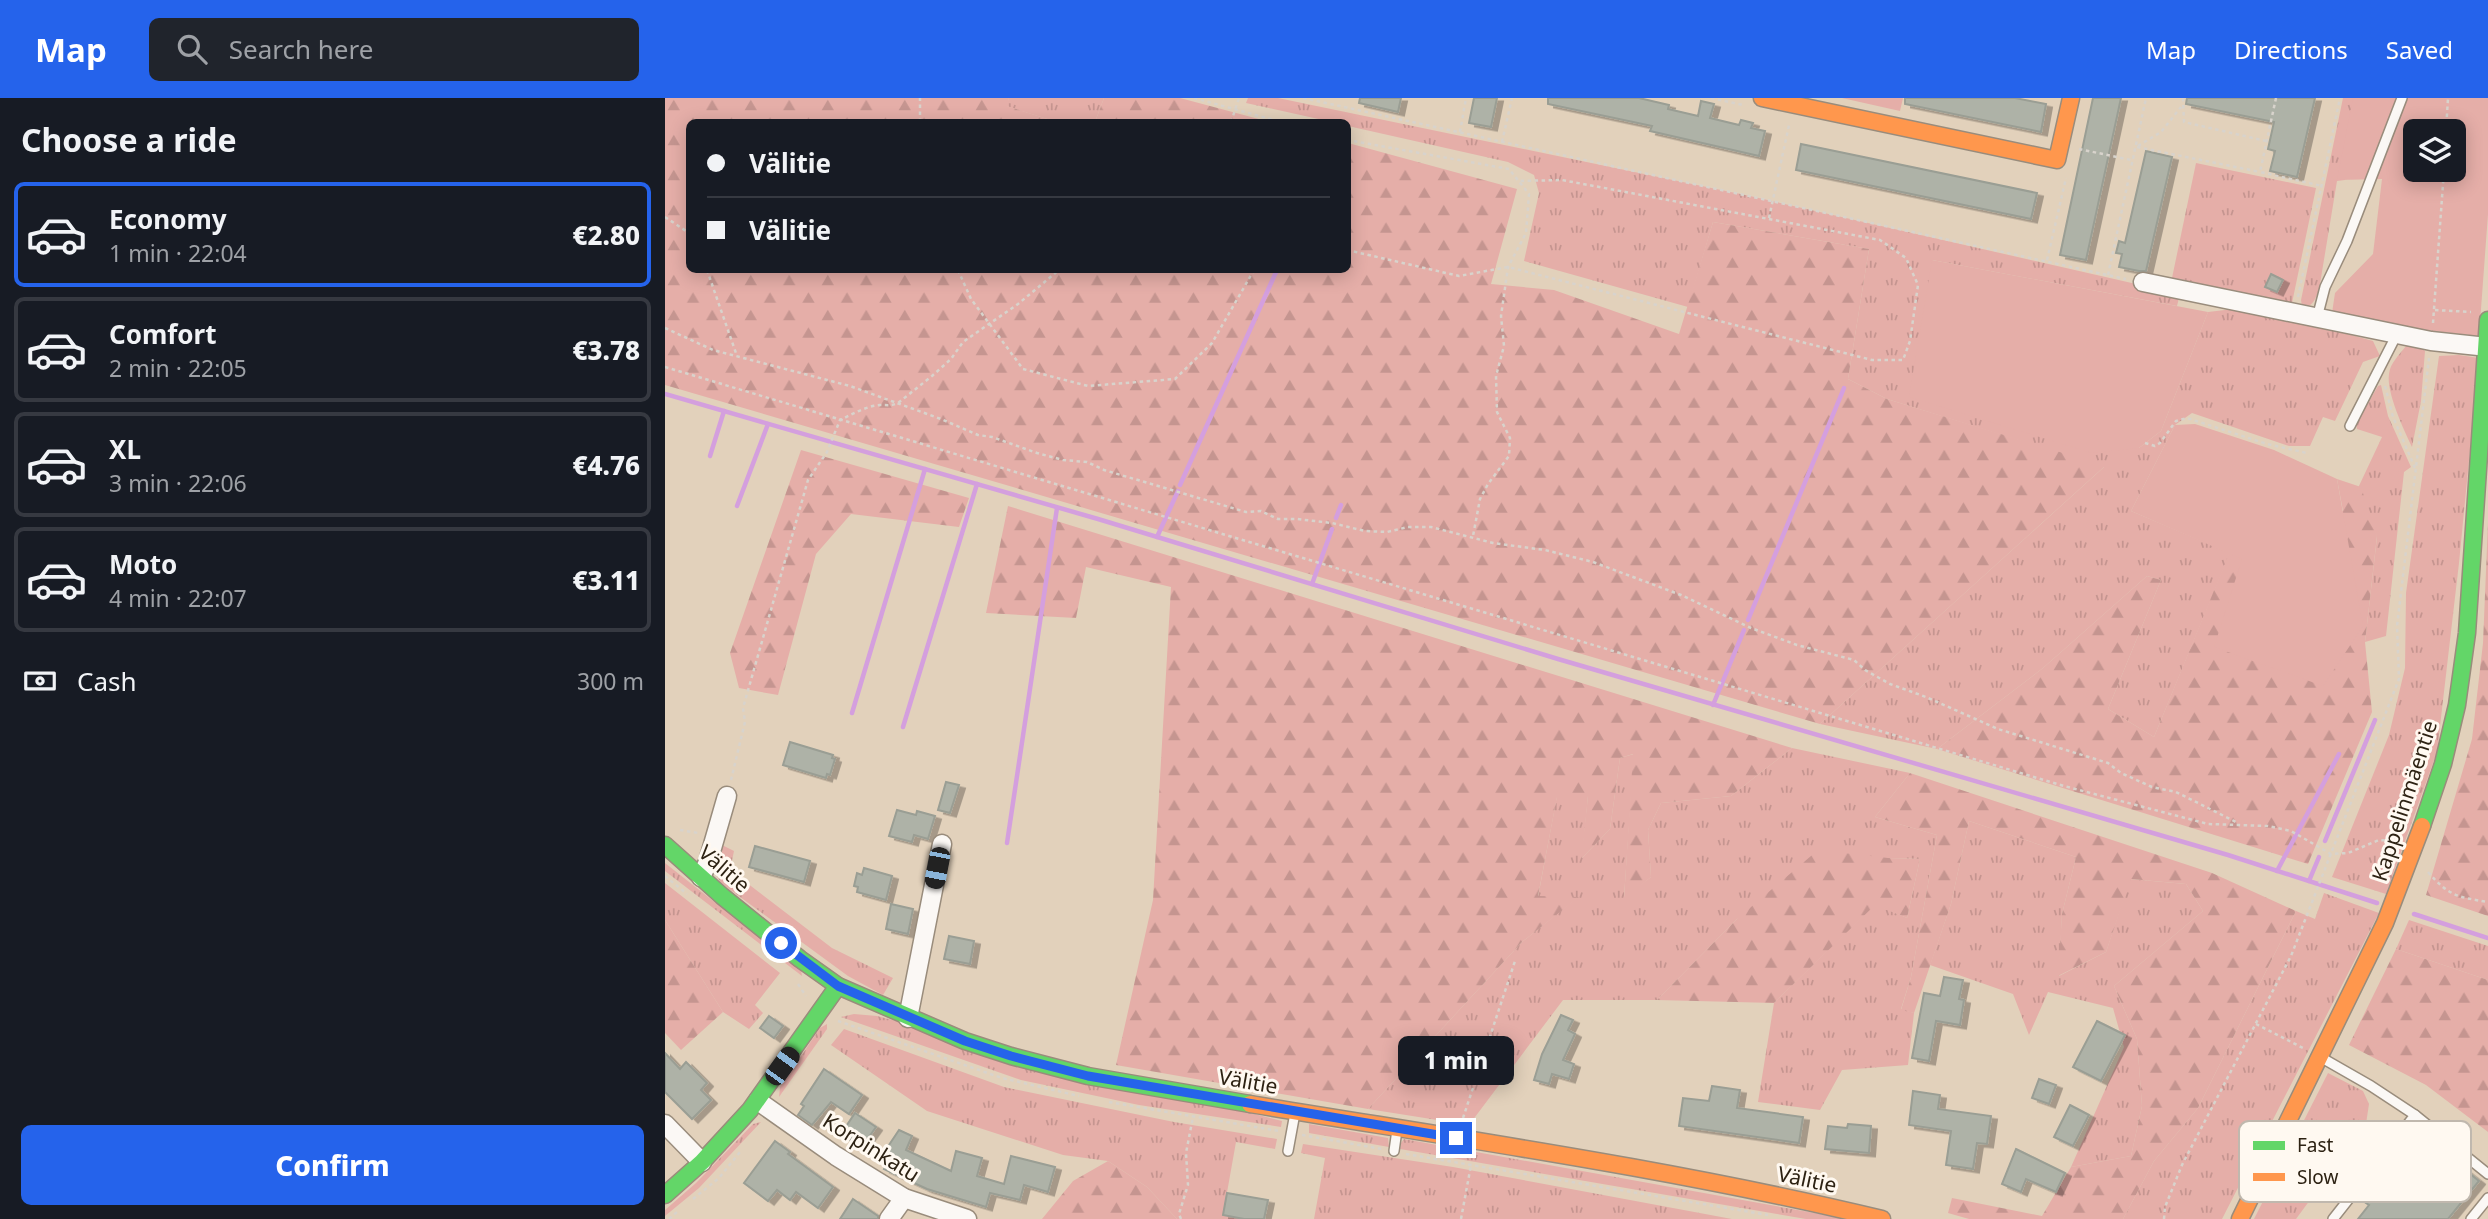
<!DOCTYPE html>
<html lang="en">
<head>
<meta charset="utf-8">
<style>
	body { margin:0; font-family:"Noto Sans",sans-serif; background:#20242c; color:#f1f3f6; height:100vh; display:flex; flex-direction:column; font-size:26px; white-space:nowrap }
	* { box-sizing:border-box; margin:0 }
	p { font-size:23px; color:#9ea1a6 }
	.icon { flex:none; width:38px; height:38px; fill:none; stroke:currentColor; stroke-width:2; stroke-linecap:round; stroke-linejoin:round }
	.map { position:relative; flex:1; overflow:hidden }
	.drawer { display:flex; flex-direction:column; background:#171b24; width:665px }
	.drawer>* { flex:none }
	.guide { position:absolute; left:21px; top:21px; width:665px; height:154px; border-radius:10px; box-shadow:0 4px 18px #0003; display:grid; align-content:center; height:154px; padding:0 21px; background:#171b24 }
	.tools { position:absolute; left:1738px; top:21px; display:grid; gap:14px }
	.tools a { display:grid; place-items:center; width:63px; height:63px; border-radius:10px; background:#171b24; box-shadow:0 4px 18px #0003; font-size:35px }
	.end { position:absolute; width:32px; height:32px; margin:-16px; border:9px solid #2563eb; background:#fff; box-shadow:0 0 0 4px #fff }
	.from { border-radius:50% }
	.bubble { position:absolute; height:49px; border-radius:10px; background:#171b24; box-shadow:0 4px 18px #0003; font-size:23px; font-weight:800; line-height:49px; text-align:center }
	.car { position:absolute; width:21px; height:42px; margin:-21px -10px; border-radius:9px; box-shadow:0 0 5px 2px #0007; background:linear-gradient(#222 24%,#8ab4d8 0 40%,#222 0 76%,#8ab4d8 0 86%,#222 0) }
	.guide b { display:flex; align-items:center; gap:24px; height:66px; font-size:26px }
	.guide b+b { border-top:2px solid #363941 }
	.guide i { width:18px; height:18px; background:#f1f3f6 }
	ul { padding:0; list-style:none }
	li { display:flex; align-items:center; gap:21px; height:105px; margin:0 14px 10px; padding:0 7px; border:4px solid #363941; border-radius:10px }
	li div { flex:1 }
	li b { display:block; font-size:26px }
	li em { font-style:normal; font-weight:800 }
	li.on { border-color:#2563eb }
	li>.icon { width:63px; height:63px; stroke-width:1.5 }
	h2 { padding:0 21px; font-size:32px; line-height:84px }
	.pay { display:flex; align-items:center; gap:18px; height:77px; padding:0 21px; font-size:26px }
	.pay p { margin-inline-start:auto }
	.button { display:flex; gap:14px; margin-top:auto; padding:14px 21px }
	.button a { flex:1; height:80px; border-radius:10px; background:#2563eb; color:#fff; font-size:28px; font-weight:800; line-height:80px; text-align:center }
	header { display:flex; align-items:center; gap:42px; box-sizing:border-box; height:98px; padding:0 35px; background:#2563eb; color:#fff }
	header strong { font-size:33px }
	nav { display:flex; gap:38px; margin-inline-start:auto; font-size:24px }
	.search { width:490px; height:63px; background:#20242c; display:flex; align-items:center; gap:18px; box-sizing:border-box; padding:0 24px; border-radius:10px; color:#9ea1a6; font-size:26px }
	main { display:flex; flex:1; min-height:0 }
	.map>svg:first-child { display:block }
</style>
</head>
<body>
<header>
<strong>Map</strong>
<div class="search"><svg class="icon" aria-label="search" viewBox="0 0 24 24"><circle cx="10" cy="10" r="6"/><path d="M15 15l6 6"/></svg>Search here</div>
<nav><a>Map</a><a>Directions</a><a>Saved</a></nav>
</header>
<main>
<section class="drawer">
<h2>Choose a ride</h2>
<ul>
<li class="on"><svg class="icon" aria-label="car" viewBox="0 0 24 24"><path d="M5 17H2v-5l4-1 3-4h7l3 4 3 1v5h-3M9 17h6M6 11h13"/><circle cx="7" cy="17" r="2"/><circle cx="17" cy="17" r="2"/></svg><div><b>Economy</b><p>1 min · 22:04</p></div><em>€2.80</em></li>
<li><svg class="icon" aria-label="car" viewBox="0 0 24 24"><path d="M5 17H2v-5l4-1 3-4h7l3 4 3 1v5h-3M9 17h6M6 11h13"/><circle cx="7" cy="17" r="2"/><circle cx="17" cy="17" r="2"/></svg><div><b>Comfort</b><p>2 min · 22:05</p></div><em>€3.78</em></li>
<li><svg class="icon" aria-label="car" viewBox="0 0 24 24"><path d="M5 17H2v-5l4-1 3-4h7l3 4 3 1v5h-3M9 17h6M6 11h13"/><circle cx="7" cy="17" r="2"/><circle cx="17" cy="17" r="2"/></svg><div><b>XL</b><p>3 min · 22:06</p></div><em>€4.76</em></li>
<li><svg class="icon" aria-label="car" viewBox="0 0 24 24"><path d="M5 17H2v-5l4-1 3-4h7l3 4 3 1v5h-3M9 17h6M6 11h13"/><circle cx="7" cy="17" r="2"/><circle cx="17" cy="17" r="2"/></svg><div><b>Moto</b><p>4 min · 22:07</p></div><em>€3.11</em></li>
</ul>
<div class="pay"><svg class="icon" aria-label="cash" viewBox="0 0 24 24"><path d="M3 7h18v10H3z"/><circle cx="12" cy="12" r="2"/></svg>Cash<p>300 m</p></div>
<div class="button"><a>Confirm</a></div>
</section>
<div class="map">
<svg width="1823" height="1121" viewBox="0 0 1823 1121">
	<defs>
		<pattern id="grass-tufts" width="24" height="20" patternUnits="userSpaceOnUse" patternTransform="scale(1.75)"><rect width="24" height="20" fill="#e5aea8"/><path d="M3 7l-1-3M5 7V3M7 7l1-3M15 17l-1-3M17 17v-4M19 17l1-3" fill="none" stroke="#c59590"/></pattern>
		<pattern id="forest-firs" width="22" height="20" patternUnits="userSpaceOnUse" patternTransform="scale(1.75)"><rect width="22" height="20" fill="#e5aea8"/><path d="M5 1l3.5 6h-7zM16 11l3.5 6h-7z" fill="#c59590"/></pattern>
		<filter id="shadow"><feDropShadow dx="6" dy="3.5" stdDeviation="0" flood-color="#0004"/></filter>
	</defs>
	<rect width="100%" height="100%" fill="#e2d1bb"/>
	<g fill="url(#grass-tufts)">
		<polygon points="344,0 439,0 430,24 392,24 341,8"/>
		<polygon points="583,0 613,0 1085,98 1515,196 1512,208 1267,162 1474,350 1496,333 1543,214 1585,209 1708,243 1715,258 1698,264 1670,323 1658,319 1645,348 1624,348 1527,315 1510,327 1466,413 1565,455 1489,639 1443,611 1496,482 1482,478 1378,570 1272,651 1155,626 1439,369 1222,301 1183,281 1204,151 1048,124 1023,209 859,163 874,95 869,77 843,64 683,28 682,24 667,24 581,5"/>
		<path d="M1678,0H1725L1680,82L1672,83L1654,192C1650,201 1648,210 1637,208L1636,202Z"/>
		<polygon points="1531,65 1651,90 1627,205 1507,180"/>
		<path d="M1753,247L1760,253L1756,303L1747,349C1739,332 1721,294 1724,276C1725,265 1735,256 1741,248Z"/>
		<polygon points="1794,257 1814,260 1794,465 1772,654 1721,796 1667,779 1724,637 1740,570 1741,495 1774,258"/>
		<polygon points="1716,287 1723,318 1746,369 1739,374 1721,538 1700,544 1712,439 1693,390 1717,339 1692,331 1691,326 1713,288"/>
		<polygon points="1127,650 1245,675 1210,719 1272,737 1246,879 1236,911 1249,915 1243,967 1177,972 1155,1012 1093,1004 1109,905 1210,806 1242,820 1255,761 1223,760 1072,821 992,902 898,902 804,1027 703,1011 857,844 913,799 873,799 892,698 923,698 917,760 945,731 955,660 969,656 959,799 986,779 983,732 996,705 1066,698"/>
		<polygon points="1304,723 1411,759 1397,816 1394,878 1441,854 1465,781 1521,786 1538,813 1449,888 1472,941 1477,1008 1466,1058 1406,1069 1459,949 1448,910 1383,894 1364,937 1348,896 1265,867 1286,806"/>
		<polygon points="53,745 69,753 65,772 167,850 228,880 218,897 183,878 56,785 48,772"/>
		<polygon points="0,765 136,872 137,878 0,773"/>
		<polygon points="0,785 115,875 90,907 98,915 84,931 58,914 0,822"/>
		<polygon points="1659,795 1714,815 1557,1121 1458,1121 1489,1063 1533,1010 1631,813 1650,821"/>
		<polygon points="1744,822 1823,848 1823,882 1731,851"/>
		<polygon points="189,916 212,918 617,1023 616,1029 474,1007 356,982 176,919"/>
		<polygon points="162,926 162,931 114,999 115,989 155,930"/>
		<polygon points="179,931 339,989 509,1024 612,1041 610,1051 571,1044 558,1117 579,1121 512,1121 482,1089 443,1063 398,1057 262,1013 166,947"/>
		<polygon points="1663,975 1698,993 1704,1006 1701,1026 1631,1121 1589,1121"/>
		<polygon points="96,1024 34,1090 0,1118 0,1112 31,1085 88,1026"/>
		<polygon points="644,1026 723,1040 724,1049 644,1035"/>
		<polygon points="739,1041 1183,1121 1141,1121 735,1051 736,1045"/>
		<polygon points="638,1046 788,1069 1067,1121 649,1121 660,1060 636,1055"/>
	</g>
	<g fill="url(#forest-firs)">
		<polygon points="0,0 344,0 342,8 392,24 24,24 24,172 682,172 683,45 852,91 826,186 889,192 1014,236 1048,124 1204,151 1183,281 1222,301 1440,368 1155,626 0,287"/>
		<polygon points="439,0 515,0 605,24 430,24"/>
		<polygon points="136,352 304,400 294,429 186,416 151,456 113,597 74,590 65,555"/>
		<polygon points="1672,381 1696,389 1712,438 1700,544 1707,614 1643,766 1272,651 1378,570 1482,478 1496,482 1443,611 1489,639 1566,451 1678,413"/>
		<polygon points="343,408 1127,650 1066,698 996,705 983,732 986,779 959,801 968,656 955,660 945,731 916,761 923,698 892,699 873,798 914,799 857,844 703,1011 451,967 488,802 506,489 421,469 411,520 321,515"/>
		<polygon points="1823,424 1823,818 1761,797 1807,641 1818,545"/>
		<polygon points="1245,675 1547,775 1631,813 1533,1010 1489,1063 1458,1121 1304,1121 1283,1115 1287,1100 1377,1118 1406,1069 1466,1058 1477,1008 1472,941 1449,888 1538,813 1521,786 1466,781 1441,854 1393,878 1397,816 1411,759 1304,723 1286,806 1249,915 1236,912 1246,879 1272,737 1210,719"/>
		<polygon points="1153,752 1223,760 1255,761 1242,820 1210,807 1109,905 992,902 1072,821"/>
		<polygon points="0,822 58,914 16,952 0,935"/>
		<polygon points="1731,851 1823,882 1823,1034 1761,987 1684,947"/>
		<polygon points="443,1063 482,1089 512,1121 377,1121 408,1083"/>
	</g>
	<g fill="#e5aea8" fill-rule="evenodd">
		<polygon points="1177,0 1238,0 1235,13"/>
		<path d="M1688,0H1823V116L1814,238L1760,232L1667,215L1670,195L1708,156L1717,81L1672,82ZM1750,33H1788V72H1750Z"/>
		<polygon points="1267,162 1543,214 1496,333 1474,350 1427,355 1244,299"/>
		<polygon points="1530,326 1609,352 1672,381 1698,528 1658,588 1549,549 1577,461 1466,413 1510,327"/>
	</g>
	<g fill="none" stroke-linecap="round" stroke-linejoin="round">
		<g stroke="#d49fde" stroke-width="4.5">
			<polyline points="0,296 433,421 893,561 1563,757 1712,805"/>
			<polyline points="45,358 59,313"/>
			<polyline points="515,387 612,172"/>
			<polyline points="72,408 103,326"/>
			<polyline points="671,420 676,407"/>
			<polyline points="492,439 513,393"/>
			<polyline points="647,486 667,431"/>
			<polyline points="1083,522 1179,290"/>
			<polyline points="1048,607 1079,532"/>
			<polyline points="187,615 260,371"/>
			<polyline points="238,629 312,386"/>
			<polyline points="1660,743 1710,622"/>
			<polyline points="342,745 392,410"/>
			<polyline points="1612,773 1674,656"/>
			<polyline points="1644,783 1654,759"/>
			<polyline points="1749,816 1823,840"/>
		</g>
	</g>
	<g fill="#aeb2a7" stroke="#9a9e94" stroke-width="2" filter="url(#shadow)">
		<polygon points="695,0 736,0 733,14 694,5"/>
		<polygon points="809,0 832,0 826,29 804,25"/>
		<polygon points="883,0 974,0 1004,7 1003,11 1033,18 1036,3 1049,6 1045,20 1074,27 1076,22 1088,25 1086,30 1100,33 1094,58 985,33 987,28 883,6"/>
		<polygon points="1240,0 1350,0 1381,6 1376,34 1240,6"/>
		<polygon points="1428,0 1456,0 1421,162 1395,157"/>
		<polygon points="1522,0 1650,0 1632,79 1605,73 1610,53 1603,51 1609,24 1521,6"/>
		<polygon points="1136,46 1372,95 1366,121 1131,72"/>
		<polygon points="1481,53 1507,59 1481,173 1474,173 1454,169 1457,156 1451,155 1454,143 1460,145"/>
		<polygon points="1606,176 1618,182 1612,194 1600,189"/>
		<polygon points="125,644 168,657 167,660 170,661 165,677 162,676 161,680 118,667"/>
		<polygon points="281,684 294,687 285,715 273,712"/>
		<polygon points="232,712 251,717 252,713 270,718 263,741 249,737 247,744 224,738"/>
		<polygon points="90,748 145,763 139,784 84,769"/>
		<polygon points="199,770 227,778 221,802 192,794 193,789 189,788 192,775 197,777"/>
		<polygon points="226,806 248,811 243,836 221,831"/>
		<polygon points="284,838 309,843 305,866 279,861"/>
		<polygon points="1279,879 1298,882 1294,901 1299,902 1295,927 1271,923 1264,963 1247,960 1259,895 1275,898"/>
		<polygon points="896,917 908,922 903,932 910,936 898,962 909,966 904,981 887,976 884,986 869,982 877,956"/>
		<polygon points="104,918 118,928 109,940 95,930"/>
		<polygon points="1432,923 1460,937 1436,983 1408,969"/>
		<polygon points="0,955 15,971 21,964 42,985 36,992 46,1002 27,1021 0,994"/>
		<polygon points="159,971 197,997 184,1016 166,1004 147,1027 133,1017 139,1008 136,1006"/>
		<polygon points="1374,981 1391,987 1384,1006 1367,1000"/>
		<polygon points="1047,988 1075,992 1072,1010 1138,1019 1134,1045 1014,1028 1018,1000 1044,1003"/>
		<polygon points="1248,993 1275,997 1273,1011 1326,1018 1322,1046 1312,1045 1308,1071 1281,1067 1286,1033 1244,1027"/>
		<polygon points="1405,1007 1424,1017 1408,1048 1389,1039"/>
		<polygon points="190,1015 211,1029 196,1050 176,1036"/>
		<polygon points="1183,1026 1206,1028 1204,1055 1160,1051 1163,1028 1182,1030"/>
		<polygon points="234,1032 247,1038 241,1052 286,1073 291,1053 317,1060 312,1078 339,1086 346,1058 390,1069 383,1094 359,1087 355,1102 325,1095 321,1109 262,1091 219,1071 221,1067 214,1062"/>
		<polygon points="1759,1039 1814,1083 1783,1121 1693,1121 1704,1107 1701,1105 1711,1093 1714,1095 1739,1064 1736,1061 1746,1049 1749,1051"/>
		<polygon points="110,1043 125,1054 123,1056 168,1089 153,1110 131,1094 125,1102 112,1092 103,1103 79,1085"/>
		<polygon points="1351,1051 1400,1075 1391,1094 1361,1081 1356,1094 1337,1086"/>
		<polygon points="562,1095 603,1102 599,1121 579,1121 558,1117"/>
		<polygon points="188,1101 213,1118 213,1121 175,1121"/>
	</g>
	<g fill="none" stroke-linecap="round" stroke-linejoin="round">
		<defs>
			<g id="lane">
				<polyline points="1652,220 1660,189 1682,143 1737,0"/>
				<polyline points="1685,328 1732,236"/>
				<polyline points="1657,960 1706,988 1750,1017 1668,1121"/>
				<polyline points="1750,1017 1823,1076"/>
				<polyline points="623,1053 630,1015"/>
				<polyline points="729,1053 732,1032"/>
				<polyline points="1806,1121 1823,1100"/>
			</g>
			<g id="street">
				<polyline points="1478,184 1766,243 1823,249"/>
				<polyline points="36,779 43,764 62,698"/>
				<polyline points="243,920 277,746"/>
				<polyline points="93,1003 171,1058 239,1100 302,1121"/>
				<polyline points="0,1026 37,1064"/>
				<polyline points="224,1121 239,1100"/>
			</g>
			<g id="fast">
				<polyline points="1757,728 1778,666 1792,607 1802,535 1823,222"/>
				<polyline points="0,747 57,798 135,861 173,888 300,943 346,958 423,978 585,1006"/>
				<polyline points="0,1097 37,1064 85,1012 173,888"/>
			</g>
			<g id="slow">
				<polyline points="1097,0 1392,62 1406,0"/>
				<path d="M585,1006C796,1041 1009,1071 1217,1121"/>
				<polyline points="1575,1121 1720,825 1757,728"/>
			</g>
		</defs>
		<use href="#lane" stroke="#998c7c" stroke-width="12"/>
		<use href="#street" stroke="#998c7c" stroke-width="21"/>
		<use href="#fast" stroke="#998c7c" stroke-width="19"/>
		<use href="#slow" stroke="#998c7c" stroke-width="19"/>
		<g stroke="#d8d3cc" stroke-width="2.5" stroke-dasharray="3.5 3.5" stroke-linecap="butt">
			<polyline points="529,0 616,24"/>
			<polyline points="638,0 1461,181"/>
			<polyline points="1046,0 1078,7"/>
			<polyline points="1518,0 1519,24 1601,43"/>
			<polyline points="1611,0 1595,74 1657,88"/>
			<polyline points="255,24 255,0"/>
			<polyline points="566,24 574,0"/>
			<polyline points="1781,33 1783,0"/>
			<polyline points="795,34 801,0"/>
			<polyline points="682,42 844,71 864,96 861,135 843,169 836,218 839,248 831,278 832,314 845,340 844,358 823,386 815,401 808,438"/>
			<polyline points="837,44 847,0"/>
			<polyline points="1473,48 1496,34 1516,9"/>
			<polyline points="1472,49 1595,74"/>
			<polyline points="1414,51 1466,62"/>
			<polyline points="0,119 24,135"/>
			<polyline points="1104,120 1124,27"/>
			<polyline points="682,152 794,178 843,169 1207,262 1238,262 1245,243 1253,187 1241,160 1215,142 897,82 853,83"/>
			<polyline points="1382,162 1401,80"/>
			<polyline points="42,172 72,258"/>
			<polyline points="293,172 306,201 358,271 423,288 510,281 547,245 589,172"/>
			<polyline points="1443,177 1481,0"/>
			<polyline points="1633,199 1675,0"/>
			<polyline points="1770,212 1806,214"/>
			<polyline points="1768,225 1779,72"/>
			<polyline points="0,230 48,252 185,288 276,321 313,337 327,339 372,355 398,362 422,364 439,372 581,414 596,413 613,421 632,421 667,425 700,433 722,434 743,429 766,429 828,445 880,452 928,464 1016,497 1086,530 1132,547 1189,562 1200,572 1225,586 1261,599 1333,631 1443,665 1456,675 1487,689 1511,694 1571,724"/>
			<polyline points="0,269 1399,688 1543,726 1603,728 1626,733 1666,756 1683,755 1714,742 1730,743"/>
			<polyline points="1720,288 1728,319 1750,370"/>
			<polyline points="1480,345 1490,348 1495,345 1511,323 1522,320 1602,346 1642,355"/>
			<path d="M66,682L80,624L78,610L143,382L162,354L175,322C188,316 201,308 215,307C223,307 226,308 233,305L267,278L286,261L298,244L353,206L394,172"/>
			<polyline points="15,732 33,735"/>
			<path d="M1763,774C1784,798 1792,799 1823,804"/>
			<polyline points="0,778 22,796"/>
			<polyline points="133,886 141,898"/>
			<polyline points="173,923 337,980 414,998"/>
			<polyline points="1591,926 1638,950"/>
			<polyline points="444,1004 614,1033"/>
			<polyline points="798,1020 850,863"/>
			<polyline points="637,1037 717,1051"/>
			<polyline points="741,1056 1103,1117"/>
			<polyline points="28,1101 54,1080 75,1054"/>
			<polyline points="4,1121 12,1114"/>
			<polyline points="516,1121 514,1116 523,1087 521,1055 528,1019"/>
			<polyline points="796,1121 806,1067"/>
			<polyline points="1499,1121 1500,1109 1517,1067 1626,858 1734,581 1732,528 1764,260"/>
		</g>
		<use href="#lane" stroke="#fbf8f5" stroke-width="9"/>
		<use href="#street" stroke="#fbf8f5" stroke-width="18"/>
		<use href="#fast" stroke="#63d668" stroke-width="16"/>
		<use href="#slow" stroke="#ff974d" stroke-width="16"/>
	</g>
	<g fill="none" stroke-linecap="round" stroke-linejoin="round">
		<polyline stroke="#2563eb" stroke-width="9" points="116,845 173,888 300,943 346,958 423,978 791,1040"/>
	</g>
	<g text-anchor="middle" stroke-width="6" stroke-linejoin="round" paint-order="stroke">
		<g font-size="21" fill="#2d2213" stroke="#fff9f1">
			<text transform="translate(1740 703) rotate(-72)" y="7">Kappelinmäentie</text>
			<text transform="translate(59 771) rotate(41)" y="7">Välitie</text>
			<text transform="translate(583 984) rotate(10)" y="7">Välitie</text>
			<text transform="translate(206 1050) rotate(32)" y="7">Korpinkatu</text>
			<text transform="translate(1142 1082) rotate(12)" y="7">Välitie</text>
		</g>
	</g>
	<rect x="1574" y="1023" width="232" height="81" rx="10" fill="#fff9f1" stroke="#c0b8ae" stroke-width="2"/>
	<rect x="1588" y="1043" width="32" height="9" fill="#63d668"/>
	<rect x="1588" y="1075" width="32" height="8" fill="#ff974d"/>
	<g font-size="19" fill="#2d2213">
		<text x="1632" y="1054">Fast</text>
		<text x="1632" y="1086">Slow</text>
	</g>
</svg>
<div class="tools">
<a><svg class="icon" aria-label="layers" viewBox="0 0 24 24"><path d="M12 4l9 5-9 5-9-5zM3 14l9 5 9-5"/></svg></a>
</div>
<i class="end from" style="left:116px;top:845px"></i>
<i class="end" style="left:791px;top:1040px"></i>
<div class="bubble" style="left:733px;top:938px;width:116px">1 min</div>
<i class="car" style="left:272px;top:770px;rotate:191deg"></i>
<i class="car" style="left:117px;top:968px;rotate:36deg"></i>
<div class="guide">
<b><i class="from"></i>Välitie</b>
<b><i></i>Välitie</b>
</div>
</div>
</main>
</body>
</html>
